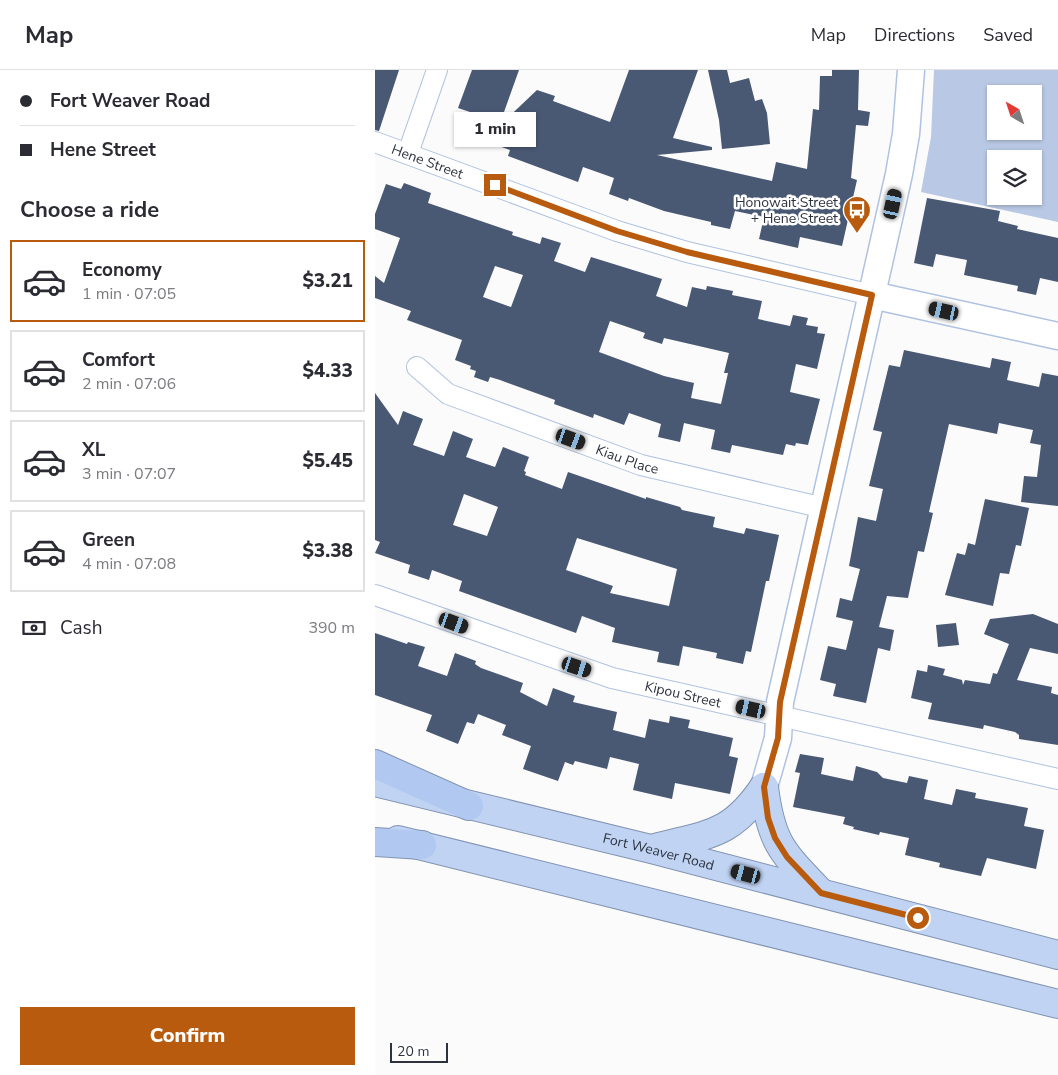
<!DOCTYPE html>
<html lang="en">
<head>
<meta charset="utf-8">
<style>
	body { margin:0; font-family:"Nunito Sans",sans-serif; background:#f2f2f3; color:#2b2b33; height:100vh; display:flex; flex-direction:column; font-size:19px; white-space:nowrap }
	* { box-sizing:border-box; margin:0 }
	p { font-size:16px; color:#7c7c81 }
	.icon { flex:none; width:28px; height:28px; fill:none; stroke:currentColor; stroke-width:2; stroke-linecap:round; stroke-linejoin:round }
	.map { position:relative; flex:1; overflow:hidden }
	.drawer { display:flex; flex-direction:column; background:#fff; width:375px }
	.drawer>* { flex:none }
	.banner { display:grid; align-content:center; height:110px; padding:0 20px; background:#fff }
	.needle { width:32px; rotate:321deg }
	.fabs { position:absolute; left:612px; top:15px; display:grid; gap:10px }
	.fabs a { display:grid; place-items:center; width:55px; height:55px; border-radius:0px; background:#fff; box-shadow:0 1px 4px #0004; font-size:25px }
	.scale { position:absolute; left:15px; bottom:12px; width:58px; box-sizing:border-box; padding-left:5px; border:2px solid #2c333f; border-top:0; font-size:14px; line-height:18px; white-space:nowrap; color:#2c333f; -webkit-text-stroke:4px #fff; paint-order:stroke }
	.end { position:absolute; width:22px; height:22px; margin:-11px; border:6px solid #b95b0e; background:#fff; box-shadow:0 0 0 2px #fff }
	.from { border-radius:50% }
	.bubble { position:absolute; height:35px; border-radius:0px; background:#fff; box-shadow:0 1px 4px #0004; font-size:16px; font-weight:800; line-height:35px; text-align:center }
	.car { position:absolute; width:15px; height:30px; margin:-15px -8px; border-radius:6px; box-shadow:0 0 4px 1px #0007; background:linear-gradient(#222 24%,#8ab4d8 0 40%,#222 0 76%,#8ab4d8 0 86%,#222 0) }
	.banner b { display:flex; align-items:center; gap:18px; height:48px; font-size:19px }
	.banner b+b { border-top:1px solid #e1e1e2 }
	.banner i { width:12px; height:12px; background:#2b2b33 }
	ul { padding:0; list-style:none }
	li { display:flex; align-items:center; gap:15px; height:82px; margin:0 10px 8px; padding:0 10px; border:2px solid #e1e1e2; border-radius:0px }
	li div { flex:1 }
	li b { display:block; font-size:19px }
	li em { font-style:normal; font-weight:800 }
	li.selected { border-color:#b95b0e }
	li>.icon { width:45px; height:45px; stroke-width:1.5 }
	h2 { padding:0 20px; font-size:22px; line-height:60px }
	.pay { display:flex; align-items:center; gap:12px; height:55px; padding:0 20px; font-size:19px }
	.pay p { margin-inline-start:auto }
	.primary-button { display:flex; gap:10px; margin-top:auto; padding:10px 20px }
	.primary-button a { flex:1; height:58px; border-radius:0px; background:#b95b0e; color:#fff; font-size:20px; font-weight:800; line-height:58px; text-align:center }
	header { display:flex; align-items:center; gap:30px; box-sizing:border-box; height:70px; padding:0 25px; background:#fff; border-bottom:1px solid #e1e1e2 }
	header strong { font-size:24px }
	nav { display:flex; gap:28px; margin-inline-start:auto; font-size:18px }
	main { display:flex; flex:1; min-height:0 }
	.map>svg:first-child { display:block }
</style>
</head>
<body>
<header>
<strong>Map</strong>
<nav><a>Map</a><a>Directions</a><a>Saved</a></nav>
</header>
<main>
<section class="drawer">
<div class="banner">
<b><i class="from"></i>Fort Weaver Road</b>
<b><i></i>Hene Street</b>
</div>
<h2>Choose a ride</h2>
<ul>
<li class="selected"><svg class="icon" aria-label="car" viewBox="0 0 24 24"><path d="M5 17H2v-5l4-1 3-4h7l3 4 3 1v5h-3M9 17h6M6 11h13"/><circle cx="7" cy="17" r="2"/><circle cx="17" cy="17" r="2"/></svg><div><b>Economy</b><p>1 min · 07:05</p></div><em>$3.21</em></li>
<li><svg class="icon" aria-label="car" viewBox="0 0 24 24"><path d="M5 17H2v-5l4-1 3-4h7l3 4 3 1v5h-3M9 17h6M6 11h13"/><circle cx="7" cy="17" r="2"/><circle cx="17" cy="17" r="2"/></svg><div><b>Comfort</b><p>2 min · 07:06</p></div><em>$4.33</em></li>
<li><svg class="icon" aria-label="car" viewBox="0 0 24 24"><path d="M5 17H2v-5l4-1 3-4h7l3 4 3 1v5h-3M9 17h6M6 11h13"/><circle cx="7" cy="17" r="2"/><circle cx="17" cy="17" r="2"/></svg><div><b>XL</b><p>3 min · 07:07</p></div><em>$5.45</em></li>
<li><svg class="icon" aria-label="car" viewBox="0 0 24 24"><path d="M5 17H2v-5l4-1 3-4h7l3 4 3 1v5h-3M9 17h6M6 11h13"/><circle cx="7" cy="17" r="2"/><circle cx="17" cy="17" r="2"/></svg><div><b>Green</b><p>4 min · 07:08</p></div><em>$3.38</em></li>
</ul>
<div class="pay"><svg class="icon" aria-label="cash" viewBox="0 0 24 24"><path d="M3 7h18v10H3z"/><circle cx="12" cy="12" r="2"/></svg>Cash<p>390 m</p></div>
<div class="primary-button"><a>Confirm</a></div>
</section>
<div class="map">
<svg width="683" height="1005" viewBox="0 0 683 1005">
	<rect width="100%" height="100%" fill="#fbfbfb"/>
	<path fill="#b9c9e5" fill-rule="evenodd" d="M559,0H683V152L546,122L556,67ZM621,24H659V61H621ZM621,89H659V126H621Z"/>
	<g fill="#495873" fill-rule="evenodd">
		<polygon points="0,0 24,0 4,61 0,60"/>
		<polygon points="97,0 144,0 124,56 162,20 180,26 178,31 235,52 254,0 323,0 298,68 337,77 337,80 282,85 397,111 401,92 432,99 438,39 444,40 445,6 457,6 457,0 484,0 483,40 495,42 493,56 481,55 476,108 482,110 467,176 425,167 423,178 384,169 389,147 360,141 355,159 336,155 336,152 289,141 254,128 253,131 234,124 239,108 208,97 203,112 133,86 135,80 93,65 101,44 83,38"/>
		<polygon points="333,0 352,0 355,13 374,8 380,31 387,29 392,43 395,74 347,79 344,50"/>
		<path d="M29,113L56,123L53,133L138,162L137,165L165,174L167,167L186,173L179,191L210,202L216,187L287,209L281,226L312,237L317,217L331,220L332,216L358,221L357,225L387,231L383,249L415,256L418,245L433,248L431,255L443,257L442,263L450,264L442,299L421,294L415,322L445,329L433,375L421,373L420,376L411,374L408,385L357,375L355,383L336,379L340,360L309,353L305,372L283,367L286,354L254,343L249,355L219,344L218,348L179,334L180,330L125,310L115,307L113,312L99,307L101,301L95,299L96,296L80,290L87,270L32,250L36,241L0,228V206L9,213L25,168L0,159V144L11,114L26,119ZM120,196L148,205L136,237L108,227ZM235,251L270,263L268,268L287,274L289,268L354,283L349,303H353L346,334L316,328L319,313L289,306L224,282Z"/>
		<polygon points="552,128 625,141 623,151 643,156 642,159 683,168 683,212 665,208 661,225 642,221 643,216 589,205 592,190 561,184 558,197 539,193"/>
		<polygon points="529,280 615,298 617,288 636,292 632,310 664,317 667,303 683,306 683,436 646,432 649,406 662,407 666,375 655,373 658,360 624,353 622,364 574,354 554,442 558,443 549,482 543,481 533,528 512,526 504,557 519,560 515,581 503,578 491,633 458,626 461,614 445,610 453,576 471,580 478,551 461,547 465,528 477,531 485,499 474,496 483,447 501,451 508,419 494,416 507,362 498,360 514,295 525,297"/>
		<path d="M0,323L23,355L28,341L48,349L38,375L69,386L78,361L98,369L91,387L120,397L128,377L154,387L149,401L151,402L150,405L187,419L193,402L271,429V427L305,437L307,440L340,447L338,457L369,464L371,458L404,465L394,511H391L376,582L371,581L368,594L341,588L342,583L308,576L304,596L282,592L284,582L237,572L240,558L207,546L201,563L84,521L87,511L57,500L54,510L33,503L35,495L0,483L5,472L0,470ZM89,424L123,437L112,466L78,455ZM202,468L302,499L294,536L235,523L238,516L191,500Z"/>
		<polygon points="610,429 654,438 646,476 641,475 634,504 625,503 618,536 570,525 582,483 590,485 593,473 600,475"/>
		<polygon points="658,544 683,554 683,584 655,578 642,610 677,617 676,623 683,625 683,675 644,669 644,665 640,662 609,655 608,659 553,649 557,633 536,628 542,600 552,602 553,595 570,599 568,605 587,610 588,615 590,610 615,614 618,603 622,604 634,574 609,564 615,549"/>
		<polygon points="581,553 584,575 563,577 561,555"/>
		<polygon points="0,563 32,574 33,572 50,577 43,596 72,606 80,583 101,591 100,594 106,598 148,613 145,622 172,636 178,618 200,626 198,632 242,642 238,660 270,668 274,649 294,653 295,646 315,650 313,658 358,668 354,686 363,688 355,724 300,713 297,729 258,720 264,694 235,687 232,699 200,691 198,695 190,692 183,711 148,699 156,676 127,665 131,655 103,644 99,654 92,652 83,674 51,661 57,645 0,625"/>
		<polygon points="425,684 449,688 446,704 478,711 481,696 502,702 508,708 532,713 534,706 553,710 549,729 577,735 581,719 601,723 600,728 653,738 649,756 669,760 661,799 612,788 606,806 564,797 565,793 530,785 534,768 505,762 504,765 478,759 479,757 468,754 470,747 418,737 425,703 420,702"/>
	</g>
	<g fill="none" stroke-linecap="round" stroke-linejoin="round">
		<defs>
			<g id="minor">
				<path id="s1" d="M0,72L242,161L312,182L497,225"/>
				<polyline points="33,83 62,0"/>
				<path id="s2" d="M42,297L73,324L266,395L449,438"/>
				<path id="s3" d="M0,525L237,608L683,709"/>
			</g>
			<g id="tertiary">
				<polyline points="497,225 683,266"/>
				<polyline points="389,717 403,668 405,632 524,104 531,64 536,0"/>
			</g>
			<g id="trunk">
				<path id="s4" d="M0,712L276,779L683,885"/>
				<path d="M389,717C396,774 408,783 446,823"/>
				<polyline points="23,770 683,934"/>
				<path d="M280,778C333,764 356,766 389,717"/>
			</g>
			<g id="motorway">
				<polyline points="0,694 94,736"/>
				<polyline points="0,772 47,775"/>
			</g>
		</defs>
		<use href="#minor" stroke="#b0c2e1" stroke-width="22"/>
		<use href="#tertiary" stroke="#b0c2e1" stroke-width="29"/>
		<use href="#trunk" stroke="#8294b2" stroke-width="30"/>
		<use href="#motorway" stroke="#8294b2" stroke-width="30"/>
		<use href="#minor" stroke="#fff" stroke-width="20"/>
		<use href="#tertiary" stroke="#fff" stroke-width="26"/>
		<use href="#trunk" stroke="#c0d3f3" stroke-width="28"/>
		<use href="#motorway" stroke="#b1c8f0" stroke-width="28"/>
	</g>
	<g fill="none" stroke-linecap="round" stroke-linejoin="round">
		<polyline stroke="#b95b0e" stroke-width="6" points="120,115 242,161 312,182 497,225 405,632 403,668 389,717 393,748 400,768 412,787 446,823 543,848"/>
	</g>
	<defs>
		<symbol id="bus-pin" viewBox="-11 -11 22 30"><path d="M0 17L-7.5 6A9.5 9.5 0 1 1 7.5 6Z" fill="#b95b0e" stroke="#fff"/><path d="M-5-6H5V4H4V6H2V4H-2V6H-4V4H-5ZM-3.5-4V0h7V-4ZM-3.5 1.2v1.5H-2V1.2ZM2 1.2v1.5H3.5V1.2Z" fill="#fff"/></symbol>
	</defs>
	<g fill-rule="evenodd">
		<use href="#bus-pin" x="466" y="124" width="32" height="43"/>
	</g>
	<g text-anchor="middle" stroke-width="5" stroke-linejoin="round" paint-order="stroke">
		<g font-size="14" fill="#2c333f" stroke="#fff">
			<text dy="5" stroke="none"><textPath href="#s1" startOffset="56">Hene Street</textPath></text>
			<text dy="5" stroke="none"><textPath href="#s2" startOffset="232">Kiau Place</textPath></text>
			<text dy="5" stroke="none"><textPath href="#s3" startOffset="324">Kipou Street</textPath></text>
			<text dy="5" stroke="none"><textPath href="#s4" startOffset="292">Fort Weaver Road</textPath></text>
		</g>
		<g font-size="14" fill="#2c333f" stroke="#fff" text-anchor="end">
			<text x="463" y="137">Honowait Street<tspan x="463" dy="16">+ Hene Street</tspan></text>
		</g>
	</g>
</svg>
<div class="fabs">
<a><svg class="needle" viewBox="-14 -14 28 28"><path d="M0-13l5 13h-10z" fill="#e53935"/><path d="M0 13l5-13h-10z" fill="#7c7c81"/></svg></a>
<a><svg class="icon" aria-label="layers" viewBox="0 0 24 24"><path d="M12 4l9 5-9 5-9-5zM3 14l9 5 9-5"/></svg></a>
</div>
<div class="scale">20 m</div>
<i class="end from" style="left:543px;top:848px"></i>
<i class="end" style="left:120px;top:115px"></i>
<div class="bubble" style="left:79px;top:42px;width:82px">1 min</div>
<i class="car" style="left:518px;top:134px;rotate:12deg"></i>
<i class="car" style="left:569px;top:241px;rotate:283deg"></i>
<i class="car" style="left:196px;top:369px;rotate:110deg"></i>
<i class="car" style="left:79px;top:553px;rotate:110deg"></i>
<i class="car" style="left:202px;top:597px;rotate:108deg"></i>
<i class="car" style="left:376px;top:639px;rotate:283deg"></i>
<i class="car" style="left:371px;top:804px;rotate:285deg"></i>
</div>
</main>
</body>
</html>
